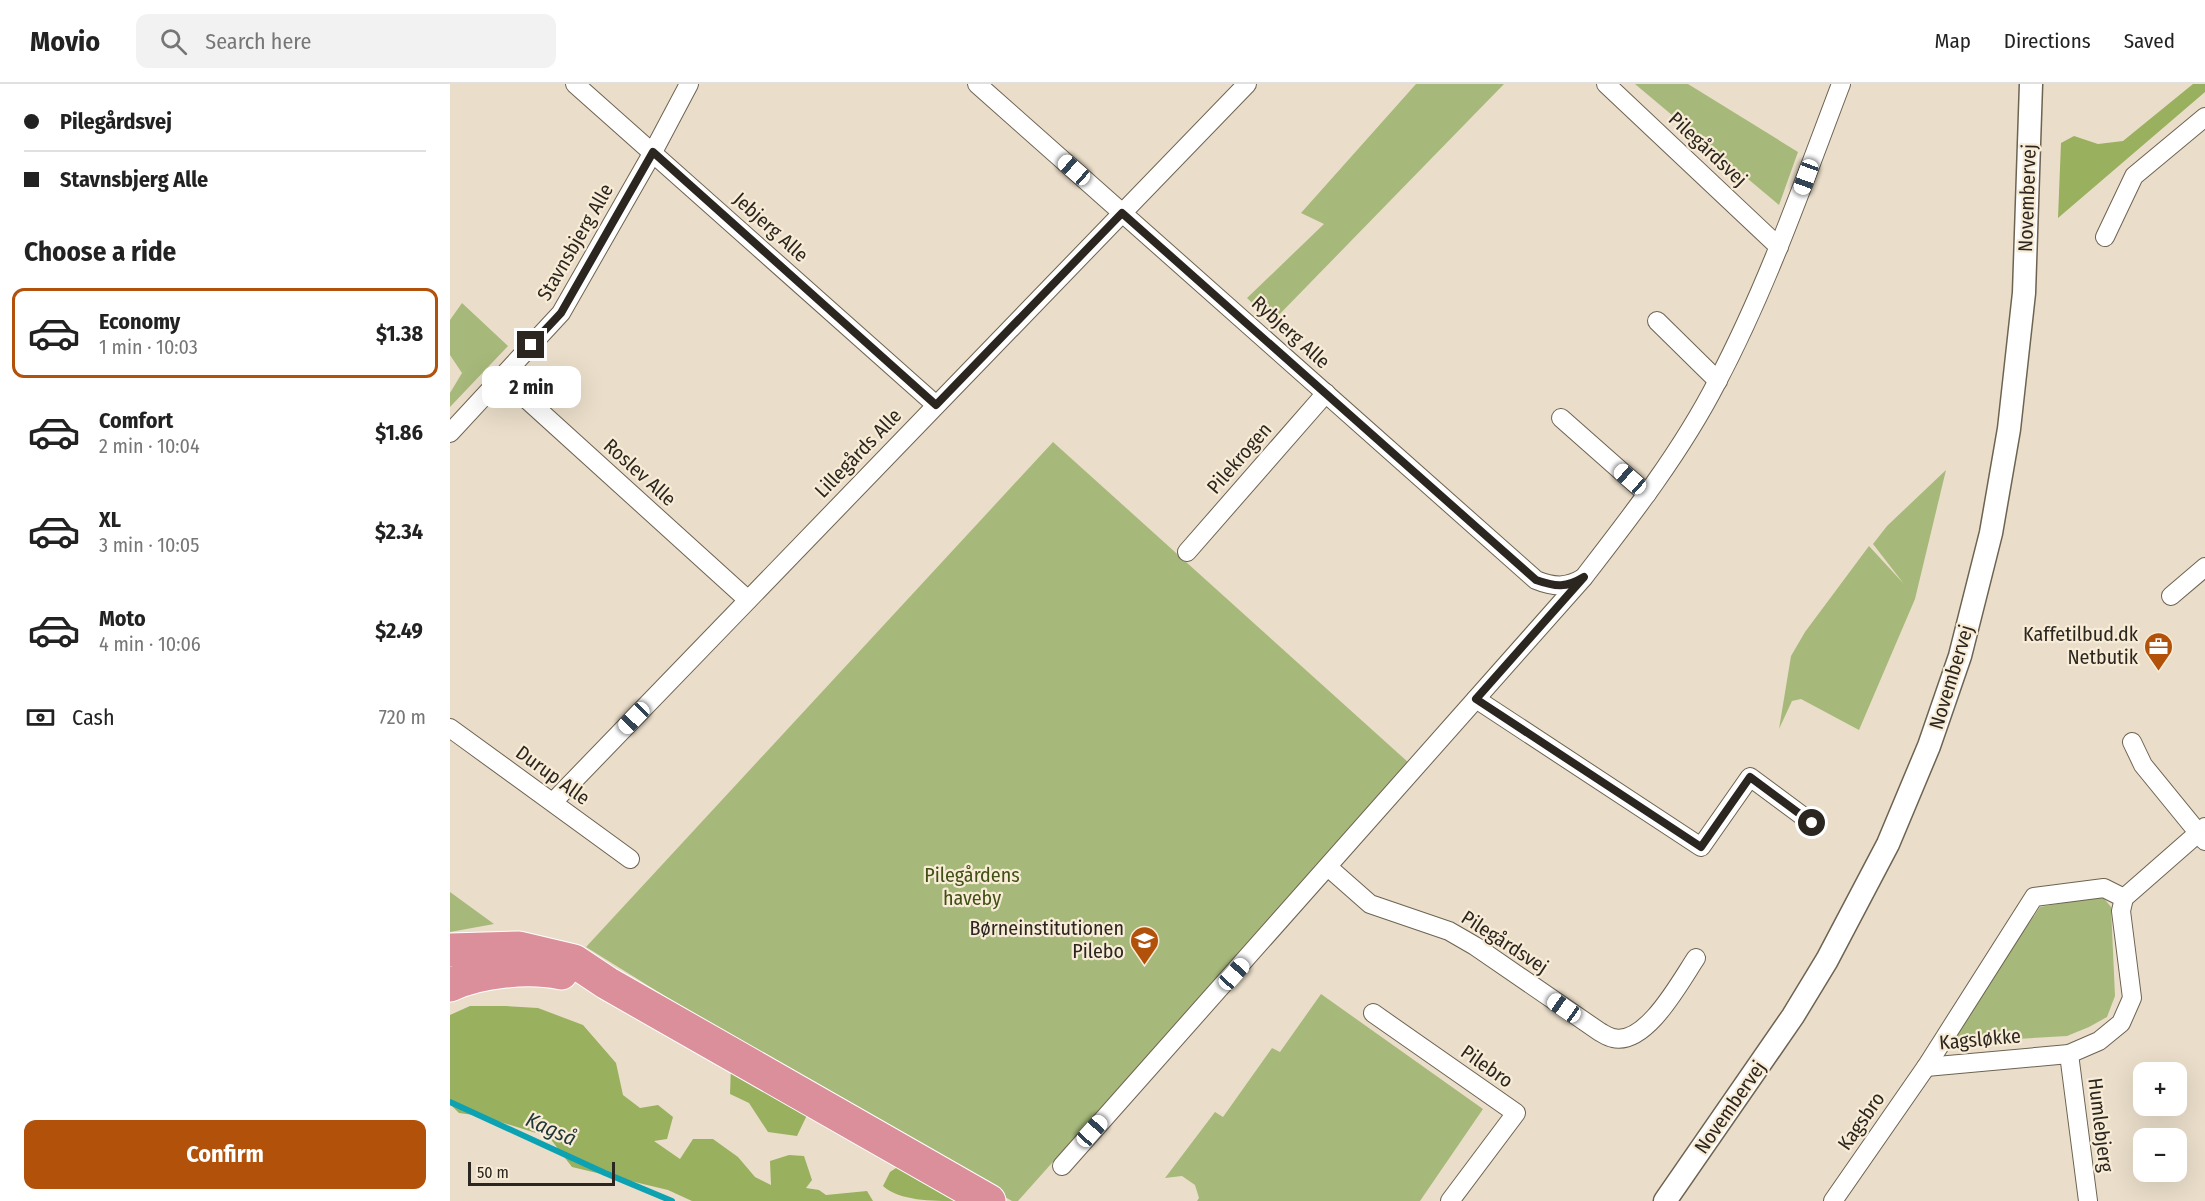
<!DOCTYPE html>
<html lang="en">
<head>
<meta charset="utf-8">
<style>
	body { margin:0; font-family:"Fira Sans Condensed",sans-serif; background:#f2f2f2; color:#222; height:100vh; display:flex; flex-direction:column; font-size:22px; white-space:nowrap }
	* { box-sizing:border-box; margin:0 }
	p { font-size:20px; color:#767676 }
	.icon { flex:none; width:33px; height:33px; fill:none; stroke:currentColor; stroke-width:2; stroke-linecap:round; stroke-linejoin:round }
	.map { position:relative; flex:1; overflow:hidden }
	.details { display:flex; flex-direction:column; background:#fff; width:450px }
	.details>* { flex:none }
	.guide { display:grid; align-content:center; height:132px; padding:0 24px; background:#fff }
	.buttons { position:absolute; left:1683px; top:978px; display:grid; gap:12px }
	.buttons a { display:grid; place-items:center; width:54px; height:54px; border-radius:12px; background:#fff; box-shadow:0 6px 24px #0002; font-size:30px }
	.scale { position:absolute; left:18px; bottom:15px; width:147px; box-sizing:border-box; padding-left:6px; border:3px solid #2b261f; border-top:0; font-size:16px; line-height:21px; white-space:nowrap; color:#2b261f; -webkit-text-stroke:4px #f8ecd7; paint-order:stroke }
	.end { position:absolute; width:27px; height:27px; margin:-14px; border:8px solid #2b261f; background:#fff; box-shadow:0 0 0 3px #fff }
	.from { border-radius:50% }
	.bubble { position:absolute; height:42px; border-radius:12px; background:#fff; box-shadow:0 6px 24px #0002; font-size:20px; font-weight:700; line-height:42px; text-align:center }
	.car { position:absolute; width:18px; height:36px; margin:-18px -9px; border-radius:8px; box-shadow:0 0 4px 2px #0007; background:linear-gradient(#fff 24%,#345 0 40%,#fff 0 76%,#345 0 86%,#fff 0) }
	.guide b { display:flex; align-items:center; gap:21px; height:57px; font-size:22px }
	.guide b+b { border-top:2px solid #e0e0e0 }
	.guide i { width:15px; height:15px; background:#222 }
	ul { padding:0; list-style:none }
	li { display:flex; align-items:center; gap:18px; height:90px; margin:0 12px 9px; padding:0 12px; border:3px solid transparent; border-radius:12px }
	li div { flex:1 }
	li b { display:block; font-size:22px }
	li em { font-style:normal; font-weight:700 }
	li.current { border-color:#b1510a }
	li>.icon { width:54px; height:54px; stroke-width:1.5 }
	h2 { padding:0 24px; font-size:27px; line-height:72px }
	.pay { display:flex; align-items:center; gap:15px; height:66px; padding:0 24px; font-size:22px }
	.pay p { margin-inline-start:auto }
	.action { display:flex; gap:12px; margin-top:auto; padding:12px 24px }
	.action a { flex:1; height:69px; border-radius:12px; background:#b1510a; color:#fff; font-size:24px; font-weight:700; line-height:69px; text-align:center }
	header { display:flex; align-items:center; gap:36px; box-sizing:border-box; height:84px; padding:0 30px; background:#fff; border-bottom:2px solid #e0e0e0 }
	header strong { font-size:28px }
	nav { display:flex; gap:33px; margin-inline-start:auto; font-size:21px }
	.search { width:420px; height:54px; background:#f2f2f2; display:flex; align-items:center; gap:15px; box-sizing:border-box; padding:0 21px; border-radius:12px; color:#767676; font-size:22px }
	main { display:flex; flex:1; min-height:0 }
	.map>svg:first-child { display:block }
</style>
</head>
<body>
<header>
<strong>Movio</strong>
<div class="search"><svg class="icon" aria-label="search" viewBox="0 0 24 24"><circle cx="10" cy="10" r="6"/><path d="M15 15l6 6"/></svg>Search here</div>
<nav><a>Map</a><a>Directions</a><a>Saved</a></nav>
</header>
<main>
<section class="details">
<div class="guide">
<b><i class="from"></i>Pilegårdsvej</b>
<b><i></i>Stavnsbjerg Alle</b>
</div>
<h2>Choose a ride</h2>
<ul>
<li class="current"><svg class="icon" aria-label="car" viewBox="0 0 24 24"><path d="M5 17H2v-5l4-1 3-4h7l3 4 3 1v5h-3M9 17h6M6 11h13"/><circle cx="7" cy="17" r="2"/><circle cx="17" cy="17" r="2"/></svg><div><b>Economy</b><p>1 min · 10:03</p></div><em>$1.38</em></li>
<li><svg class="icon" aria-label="car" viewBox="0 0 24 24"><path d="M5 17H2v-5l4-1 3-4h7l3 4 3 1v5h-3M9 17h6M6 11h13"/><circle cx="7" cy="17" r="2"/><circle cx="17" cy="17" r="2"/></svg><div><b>Comfort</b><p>2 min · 10:04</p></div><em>$1.86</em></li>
<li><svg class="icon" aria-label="car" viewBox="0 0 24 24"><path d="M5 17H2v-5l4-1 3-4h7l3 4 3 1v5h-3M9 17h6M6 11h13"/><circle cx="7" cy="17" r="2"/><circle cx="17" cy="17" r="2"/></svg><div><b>XL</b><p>3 min · 10:05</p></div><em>$2.34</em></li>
<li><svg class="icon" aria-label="car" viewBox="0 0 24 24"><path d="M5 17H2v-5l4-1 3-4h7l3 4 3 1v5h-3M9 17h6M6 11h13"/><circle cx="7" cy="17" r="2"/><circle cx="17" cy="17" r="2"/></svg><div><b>Moto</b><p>4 min · 10:06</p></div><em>$2.49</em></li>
</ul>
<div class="pay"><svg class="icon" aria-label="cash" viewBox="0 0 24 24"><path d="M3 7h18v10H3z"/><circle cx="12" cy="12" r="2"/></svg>Cash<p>720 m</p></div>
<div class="action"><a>Confirm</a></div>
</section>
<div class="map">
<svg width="1755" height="1117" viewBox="0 0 1755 1117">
	<rect width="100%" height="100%" fill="#eadeca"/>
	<g fill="#a6b97a">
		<polygon points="966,0 1054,0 822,238 797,214 874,140 851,129"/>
		<polygon points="1185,0 1238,0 1348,68 1329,121"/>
		<polygon points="12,219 58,262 0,323 0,309 12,289 0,271 0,236"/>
		<polygon points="603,358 959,679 568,1117 562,1117 345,993 136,863"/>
		<polygon points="1496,386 1465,515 1409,646 1351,615 1342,617 1329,645 1341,572 1355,548 1419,462 1454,500 1423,460 1437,442"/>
		<polygon points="0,808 44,840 0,848"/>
		<polygon points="1652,812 1661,823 1665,912 1657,933 1639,943 1617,952 1499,959 1590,823"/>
		<polygon points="871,910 1033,1025 970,1117 747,1117 749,1114 745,1101 732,1092 715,1094 765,1028 773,1033 822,964 830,968"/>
	</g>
	<g fill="#99b05f">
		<polygon points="1743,0 1755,0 1755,8 1608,134 1611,59 1624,52 1648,60 1673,57"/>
		<polygon points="20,922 56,922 88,924 133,941 166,979 173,1011 190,1024 208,1021 223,1033 217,1055 204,1057 230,1075 243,1055 263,1055 288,1073 305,1093 321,1101 320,1077 339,1071 354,1072 362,1096 356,1104 369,1106 376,1111 417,1107 423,1117 242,1117 218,1106 122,1083 99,1053 31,1032 9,1029 0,1020 0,931"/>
		<polygon points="281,982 358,1029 347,1052 318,1048 299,1019 280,1010"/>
		<path d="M449,1082L506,1117C482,1117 450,1117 433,1102L440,1088Z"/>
	</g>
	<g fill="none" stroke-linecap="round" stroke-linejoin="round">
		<polyline stroke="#0da2b1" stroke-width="6" points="0,1018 155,1089 222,1117"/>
		<defs>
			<g id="minor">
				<polyline points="125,0 486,321"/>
				<path d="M527,0L1086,496C1103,503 1117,504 1133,494"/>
				<polyline points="1156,0 1329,163"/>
				<polyline points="1655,153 1684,92 1755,33"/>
				<polyline points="1207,237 1268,297"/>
				<polyline points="52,293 298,516"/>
				<polyline points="1111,334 1197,410"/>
				<polyline points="0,349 111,229 203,68 239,0"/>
				<polyline points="737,468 876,309"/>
				<polyline points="1721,512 1755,483"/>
				<polyline points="1026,615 1251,763 1300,693 1362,739"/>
				<polyline points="0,644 180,775"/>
				<polyline points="1682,658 1693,681 1755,757"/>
				<polyline points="103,718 797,0"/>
				<path d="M878,783L920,820L999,847L1025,862L1150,948C1154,950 1158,953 1163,954C1196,962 1230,898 1246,874"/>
				<polyline points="923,929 1066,1029 1000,1117"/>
				<polyline points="1619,970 1638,1117"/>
				<polyline points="1476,983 1619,970 1649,957 1671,939 1682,914 1671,827 1674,814 1755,743"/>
				<path d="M612,1082L1134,493C1182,431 1231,368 1267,298C1317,203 1353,100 1391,0"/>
				<polyline points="1383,1117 1476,983 1584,813 1654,804 1674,814"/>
			</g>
			<polyline id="tertiary" points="1215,1117 1343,932 1377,876 1438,760 1479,662 1510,572 1541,449 1559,345 1574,209 1581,0"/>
			<g id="motorway">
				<polyline points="0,866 69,864 124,877 157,899 539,1117"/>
				<path d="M0,901C30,887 79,882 111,889"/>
			</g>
		</defs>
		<use href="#minor" stroke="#6d6351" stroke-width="20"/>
		<use href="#tertiary" stroke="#6d6351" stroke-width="25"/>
		<use href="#motorway" stroke="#fff" stroke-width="35"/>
		<use href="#minor" stroke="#fff" stroke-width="18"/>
		<use href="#tertiary" stroke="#fff" stroke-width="22"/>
		<use href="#motorway" stroke="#da8f9b" stroke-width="33"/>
	</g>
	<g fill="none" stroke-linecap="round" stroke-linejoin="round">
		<path stroke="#2b261f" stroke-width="8" d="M81,261L111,229L203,68L486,321L672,129L1086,496C1106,503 1116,504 1134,493L1026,615L1251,763L1300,693L1362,739"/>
	</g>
	<defs>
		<symbol id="office-pin" viewBox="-11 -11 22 30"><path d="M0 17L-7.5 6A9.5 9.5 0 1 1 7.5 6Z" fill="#b1510a" stroke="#f8ecd7"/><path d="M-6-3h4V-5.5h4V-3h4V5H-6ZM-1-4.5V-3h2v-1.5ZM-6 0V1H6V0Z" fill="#fff"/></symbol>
		<symbol id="school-pin" viewBox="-11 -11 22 30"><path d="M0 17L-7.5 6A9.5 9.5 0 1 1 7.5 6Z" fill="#b1510a" stroke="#f8ecd7"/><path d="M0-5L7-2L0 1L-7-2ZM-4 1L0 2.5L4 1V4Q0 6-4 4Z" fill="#fff"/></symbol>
	</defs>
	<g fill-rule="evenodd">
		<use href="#office-pin" x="1692" y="546" width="33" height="45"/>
		<use href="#school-pin" x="678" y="840" width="33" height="45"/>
	</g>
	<g text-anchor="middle" stroke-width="4.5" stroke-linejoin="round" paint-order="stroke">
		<g font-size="20" fill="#2b261f" stroke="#f8ecd7">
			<text transform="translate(1258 65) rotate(43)" y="7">Pilegårdsvej</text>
			<text transform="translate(1577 114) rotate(-88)" y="7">Novembervej</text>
			<text transform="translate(321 143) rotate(42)" y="7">Jebjerg Alle</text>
			<text transform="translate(125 158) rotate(-60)" y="7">Stavnsbjerg Alle</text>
			<text transform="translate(841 248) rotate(42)" y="7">Rybjerg Alle</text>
			<text transform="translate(408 369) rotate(-46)" y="7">Lillegårds Alle</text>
			<text transform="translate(789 374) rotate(-49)" y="7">Pilekrogen</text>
			<text transform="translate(190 388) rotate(42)" y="7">Roslev Alle</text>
			<text transform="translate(1501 593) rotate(-73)" y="7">Novembervej</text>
			<text transform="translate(103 691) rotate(36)" y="7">Durup Alle</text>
			<text transform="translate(1055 858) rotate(33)" y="7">Pilegårdsvej</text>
			<text transform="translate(1530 955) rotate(-5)" y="7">Kagsløkke</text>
			<text transform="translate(1037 982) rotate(35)" y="7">Pilebro</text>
			<text transform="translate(1280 1023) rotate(-55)" y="7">Novembervej</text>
			<text transform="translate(1411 1037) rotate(-55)" y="7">Kagsbro</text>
			<text transform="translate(1651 1041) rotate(83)" y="7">Humlebjerg</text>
		</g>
		<g font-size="20" fill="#2b261f" stroke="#f8ecd7" text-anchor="end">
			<text x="1688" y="557">Kaffetilbud.dk<tspan x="1688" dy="23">Netbutik</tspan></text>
			<text x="674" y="851">Børneinstitutionen<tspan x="674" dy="23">Pilebo</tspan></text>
		</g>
		<g font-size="20" fill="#415015" stroke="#f8ecd7">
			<text x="522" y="798">Pilegårdens<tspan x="522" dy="23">haveby</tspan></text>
		</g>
		<g font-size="21" font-style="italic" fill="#1f3538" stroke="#f8ecd7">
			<text transform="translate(101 1045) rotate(24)" y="7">Kagså</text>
		</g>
	</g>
</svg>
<div class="buttons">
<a>+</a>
<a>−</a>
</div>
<div class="scale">50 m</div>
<i class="end from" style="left:1362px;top:739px"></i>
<i class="end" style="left:81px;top:261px"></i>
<div class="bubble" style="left:32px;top:282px;width:99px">2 min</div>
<i class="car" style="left:624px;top:86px;rotate:311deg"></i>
<i class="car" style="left:1356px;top:93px;rotate:200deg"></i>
<i class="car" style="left:1180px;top:395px;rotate:311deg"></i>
<i class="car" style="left:184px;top:634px;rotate:224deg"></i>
<i class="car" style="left:784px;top:890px;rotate:42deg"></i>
<i class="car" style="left:1114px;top:924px;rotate:305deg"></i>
<i class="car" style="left:642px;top:1047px;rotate:42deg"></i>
</div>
</main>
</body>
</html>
